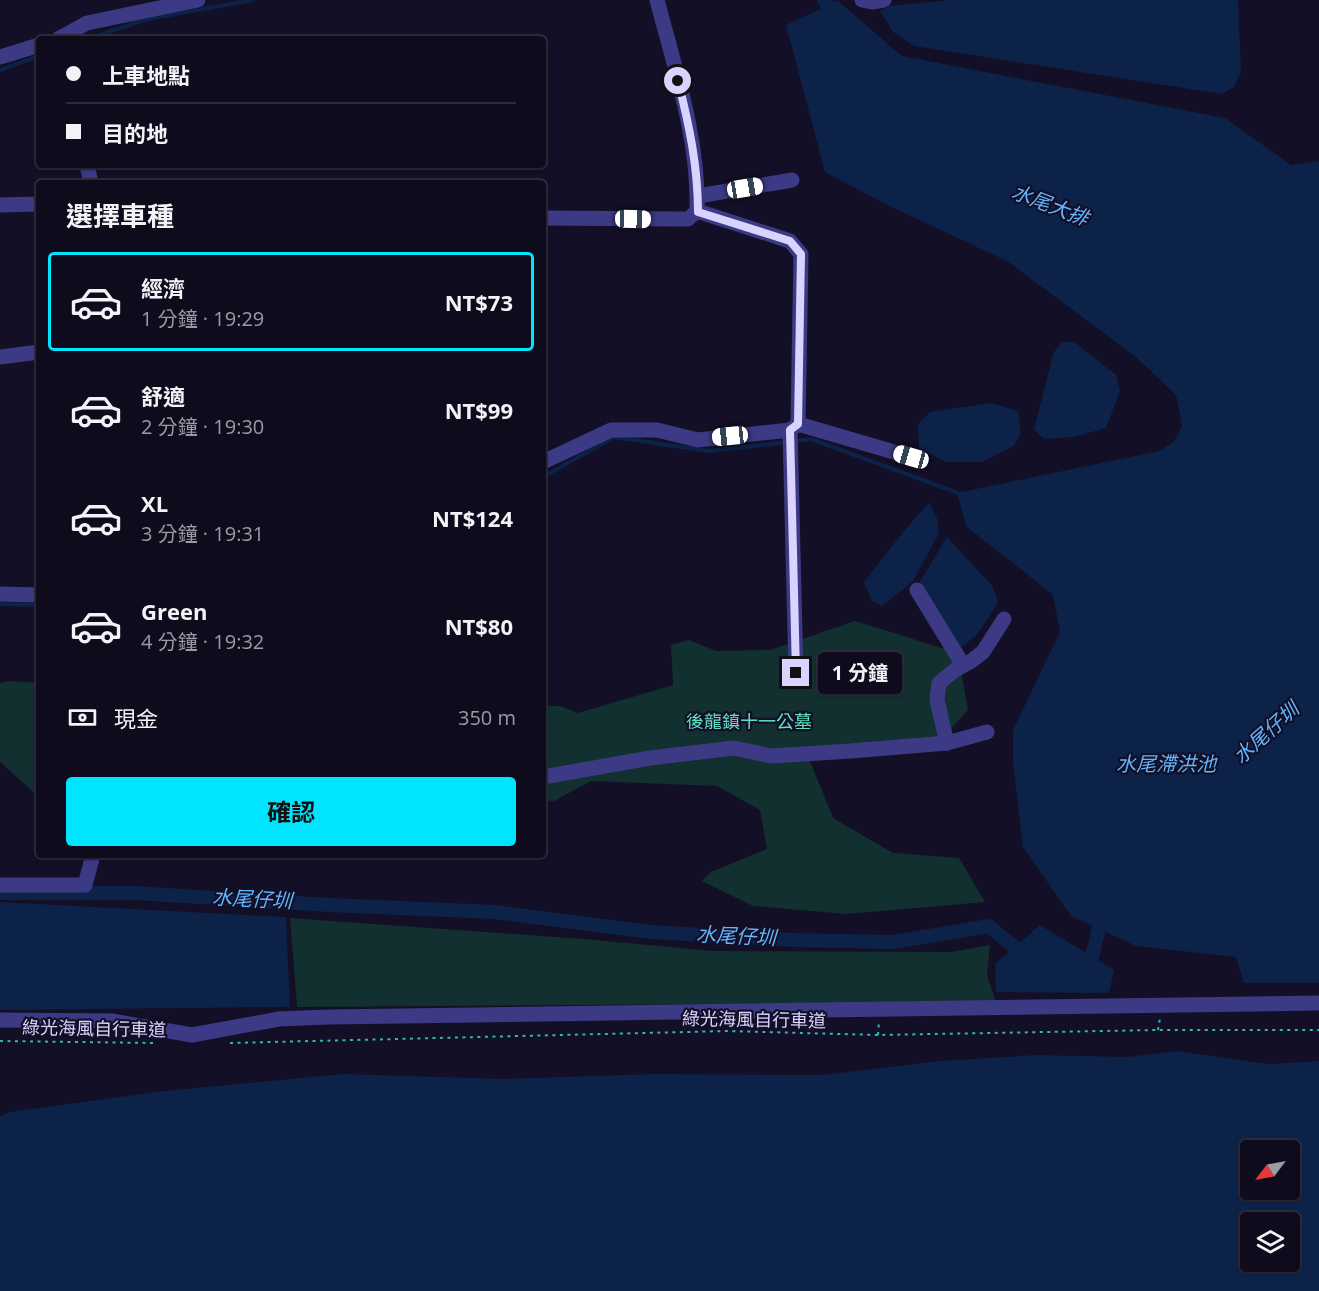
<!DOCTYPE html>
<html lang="zh-TW">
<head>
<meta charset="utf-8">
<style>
	body { margin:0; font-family:"Open Sans","Noto Sans TC",sans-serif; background:#1c1929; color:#f1f3f6; height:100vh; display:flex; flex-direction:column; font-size:22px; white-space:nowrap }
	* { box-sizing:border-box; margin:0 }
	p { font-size:20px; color:#9b9ba3 }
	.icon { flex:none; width:33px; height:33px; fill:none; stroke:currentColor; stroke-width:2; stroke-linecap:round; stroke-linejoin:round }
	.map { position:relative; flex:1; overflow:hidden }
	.sheet { position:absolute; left:36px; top:180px; width:510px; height:678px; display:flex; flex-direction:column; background:#0e0b1c; border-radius:6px; box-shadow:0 2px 4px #0004,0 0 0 2px #2e2b3b }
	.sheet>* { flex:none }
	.hud { position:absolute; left:36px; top:36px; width:510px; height:132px; border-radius:6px; box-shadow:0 2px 4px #0004,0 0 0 2px #2e2b3b; display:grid; align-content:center; height:132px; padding:0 30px; background:#0e0b1c }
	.needle { width:39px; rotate:238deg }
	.buttons { position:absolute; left:1240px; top:1140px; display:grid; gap:12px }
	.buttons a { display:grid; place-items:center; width:60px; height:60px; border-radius:6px; background:#0e0b1c; box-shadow:0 2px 4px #0004,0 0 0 2px #2e2b3b; font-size:30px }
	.end { position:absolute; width:27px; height:27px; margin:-14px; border:8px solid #d9d4ff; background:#111; box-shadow:0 0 0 3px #111 }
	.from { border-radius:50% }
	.bubble { position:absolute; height:42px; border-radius:6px; background:#0e0b1c; box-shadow:0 2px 4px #0004,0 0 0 2px #2e2b3b; font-size:20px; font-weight:700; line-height:42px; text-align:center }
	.car { position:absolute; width:18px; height:36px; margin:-18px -9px; border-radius:8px; box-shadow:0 0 4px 2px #0007; background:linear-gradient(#fff 24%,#345 0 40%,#fff 0 76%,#345 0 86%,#fff 0) }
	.hud b { display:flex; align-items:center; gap:21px; height:57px; font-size:22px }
	.hud b+b { border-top:2px solid #2e2b3b }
	.hud i { width:15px; height:15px; background:#f1f3f6 }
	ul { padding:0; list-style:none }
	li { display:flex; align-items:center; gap:18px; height:99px; margin:0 12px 9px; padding:0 18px; border:3px solid transparent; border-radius:6px }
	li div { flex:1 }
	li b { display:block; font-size:22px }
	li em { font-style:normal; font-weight:700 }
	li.on { border-color:#00e5ff }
	li>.icon { width:54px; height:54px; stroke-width:1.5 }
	h2 { padding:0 30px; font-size:27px; line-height:72px }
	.pay { display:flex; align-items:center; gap:15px; height:66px; padding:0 30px; font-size:22px }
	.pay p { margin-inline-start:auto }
	.action { display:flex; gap:12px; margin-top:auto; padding:12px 30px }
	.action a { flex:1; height:69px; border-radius:6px; background:#00e5ff; color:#111; font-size:24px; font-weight:700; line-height:69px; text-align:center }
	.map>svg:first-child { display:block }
</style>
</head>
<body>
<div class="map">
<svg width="1319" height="1291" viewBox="0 0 1319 1291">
	<rect width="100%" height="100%" fill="#130f26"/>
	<g fill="#12302f">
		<polygon points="855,621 958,653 968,710 938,743 810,761 833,818 893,853 959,858 985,902 846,914 753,906 702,881 711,872 767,849 760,810 717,786 591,781 554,801 543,800 543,706 560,706 578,713 673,685 671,645 689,640 716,651 770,650"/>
		<polygon points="11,681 39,683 39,797 0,762 0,683"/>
		<polygon points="290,918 583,939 713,951 951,952 990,945 987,975 996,1002 297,1007"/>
	</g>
	<g fill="#0c2248" fill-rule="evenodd">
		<polygon points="950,0 1238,0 1241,72 1234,87 1222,94 914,46 893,32 880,11 890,6"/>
		<polygon points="838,1 902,56 1225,118 1291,165 1319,161 1319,983 1244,983 1236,957 1136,946 1071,916 1023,847 1013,763 1013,730 1060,632 1053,595 966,526 957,493 1159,451 1175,441 1182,426 1176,395 1137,358 1007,261 887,205 825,172 786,25"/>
		<polygon points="1073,341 1116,375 1120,391 1106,428 1074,437 1044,439 1034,429 1054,352 1061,343"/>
		<polygon points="991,403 1018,411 1021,433 1014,446 982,462 946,462 919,448 918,424 930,412"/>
		<polygon points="929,503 937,518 939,533 913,581 882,606 872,601 864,582 904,531"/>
		<polygon points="947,537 993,587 998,603 976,636 960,648 919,583"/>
		<polygon points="0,902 286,917 290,1007 0,1010"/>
		<polygon points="1040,925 1114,970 1109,993 996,992 995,964"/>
		<path d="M1177,1051L1268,1064L1319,1061V1291H0V1117L9,1112L164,1091L343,1074L504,1079L657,1074L822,1075L940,1061L1036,1055L1127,1057ZM1290,1150V1190H1251V1150ZM1290,1222V1262H1251V1222Z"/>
	</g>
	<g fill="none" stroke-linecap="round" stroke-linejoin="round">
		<g stroke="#0c2248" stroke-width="4">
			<polyline points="88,39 147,19 253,0"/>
			<polyline points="0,70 39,56"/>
			<polyline points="795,441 811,439 961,494"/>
			<polyline points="543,477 614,437 709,451 788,442"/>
			<polyline points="0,604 39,605"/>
		</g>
		<g stroke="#0c2248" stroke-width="14">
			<polyline points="824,0 839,20"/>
			<polyline points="0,893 134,893 329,905 494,912 651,932 792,940 893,942 989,926 1014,947 1030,954"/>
			<polyline points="1077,963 1092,957 1103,912"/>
		</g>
		<g stroke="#2fb8b0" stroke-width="2" stroke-dasharray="3 4.5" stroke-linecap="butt">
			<polyline points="1158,1030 1160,1018"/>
			<polyline points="878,1035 879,1021"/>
			<polyline points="0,1041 153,1043"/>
			<polyline points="230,1043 727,1031 878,1035 1158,1030 1319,1030"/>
		</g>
		<g stroke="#3d3a85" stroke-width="15">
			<polyline points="862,0 872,2 884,0"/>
			<polyline points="58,39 87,23 198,0"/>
			<polyline points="0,57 39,45"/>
			<polyline points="87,165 91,183"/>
			<polyline points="698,196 792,180"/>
			<polyline points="0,205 39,204"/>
			<polyline points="543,218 679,219 688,219 697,211"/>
			<polyline points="0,357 39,352"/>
			<polyline points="798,424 911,457"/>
			<polyline points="790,430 796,673"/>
			<path d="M543,462L611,430H657L698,440L790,430L798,424L801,254L790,241L697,211C699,139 675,69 657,0"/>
			<polyline points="917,590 963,665"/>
			<polyline points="0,594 39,595"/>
			<polyline points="947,743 937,700 939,683 955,670 970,662 983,652 1004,619"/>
			<polyline points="543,777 650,758 734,748 771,756 851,751 947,743 987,732"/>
			<polyline points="0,885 85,885 93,855"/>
			<polyline points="0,1020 112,1021 192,1035 279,1019 328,1017 1319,1003"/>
		</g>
	</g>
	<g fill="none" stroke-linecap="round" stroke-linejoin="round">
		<path stroke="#d9d4ff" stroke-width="8" d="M678,81C689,124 698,167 698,212L790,241L801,254L798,424L790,430L796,673"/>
	</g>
	<g text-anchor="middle" stroke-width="4.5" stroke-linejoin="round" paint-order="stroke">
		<g font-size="18" fill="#5fe0c0" stroke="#130f26">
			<text x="749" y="728">後龍鎮十一公墓</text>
		</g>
		<g font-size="18" fill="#d9d4ff" stroke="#130f26">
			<text transform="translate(754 1020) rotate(1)" y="6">綠光海風自行車道</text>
			<text transform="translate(94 1029) rotate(1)" y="6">綠光海風自行車道</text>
		</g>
		<g font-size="20" font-style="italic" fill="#62b6ff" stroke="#130f26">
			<text transform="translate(1050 205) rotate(21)" y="7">水尾大排</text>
			<text transform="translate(1266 733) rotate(-42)" y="7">水尾仔圳</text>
			<text x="1166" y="771">水尾滯洪池</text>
			<text transform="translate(252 899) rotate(3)" y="7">水尾仔圳</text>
			<text transform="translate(736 936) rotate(3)" y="7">水尾仔圳</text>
		</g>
	</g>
</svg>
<div class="buttons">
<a><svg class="needle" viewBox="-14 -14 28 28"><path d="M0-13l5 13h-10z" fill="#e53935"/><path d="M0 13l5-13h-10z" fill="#9b9ba3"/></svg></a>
<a><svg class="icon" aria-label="layers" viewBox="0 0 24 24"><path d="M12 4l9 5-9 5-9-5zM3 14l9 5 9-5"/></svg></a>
</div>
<i class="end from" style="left:678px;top:81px"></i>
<i class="end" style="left:796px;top:673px"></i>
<div class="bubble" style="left:818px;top:652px;width:84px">1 分鐘</div>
<i class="car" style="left:745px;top:188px;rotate:81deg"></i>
<i class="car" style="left:633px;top:219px;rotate:91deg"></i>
<i class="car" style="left:730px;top:436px;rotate:264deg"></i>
<i class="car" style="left:911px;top:457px;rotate:286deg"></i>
<div class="hud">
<b><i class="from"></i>上車地點</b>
<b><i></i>目的地</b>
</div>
<section class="sheet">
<h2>選擇車種</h2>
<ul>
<li class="on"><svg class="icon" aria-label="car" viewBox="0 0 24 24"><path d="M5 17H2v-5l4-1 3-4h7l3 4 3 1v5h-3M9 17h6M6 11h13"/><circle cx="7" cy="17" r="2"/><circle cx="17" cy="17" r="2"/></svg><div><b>經濟</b><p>1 分鐘 · 19:29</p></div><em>NT$73</em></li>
<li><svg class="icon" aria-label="car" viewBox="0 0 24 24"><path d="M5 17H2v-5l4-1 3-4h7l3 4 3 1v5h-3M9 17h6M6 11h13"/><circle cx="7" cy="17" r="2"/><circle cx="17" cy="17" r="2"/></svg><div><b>舒適</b><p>2 分鐘 · 19:30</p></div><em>NT$99</em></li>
<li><svg class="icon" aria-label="car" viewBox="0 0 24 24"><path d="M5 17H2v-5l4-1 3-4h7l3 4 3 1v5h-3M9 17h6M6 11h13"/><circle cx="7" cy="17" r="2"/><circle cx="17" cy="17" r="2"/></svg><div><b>XL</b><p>3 分鐘 · 19:31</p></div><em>NT$124</em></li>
<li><svg class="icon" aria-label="car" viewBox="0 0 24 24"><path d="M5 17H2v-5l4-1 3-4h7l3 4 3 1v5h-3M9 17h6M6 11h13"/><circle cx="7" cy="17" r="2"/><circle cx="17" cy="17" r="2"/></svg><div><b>Green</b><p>4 分鐘 · 19:32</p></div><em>NT$80</em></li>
</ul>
<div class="pay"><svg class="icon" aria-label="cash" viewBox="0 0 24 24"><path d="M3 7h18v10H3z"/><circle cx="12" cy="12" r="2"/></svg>現金<p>350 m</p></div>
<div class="action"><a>確認</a></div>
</section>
</div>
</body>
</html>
